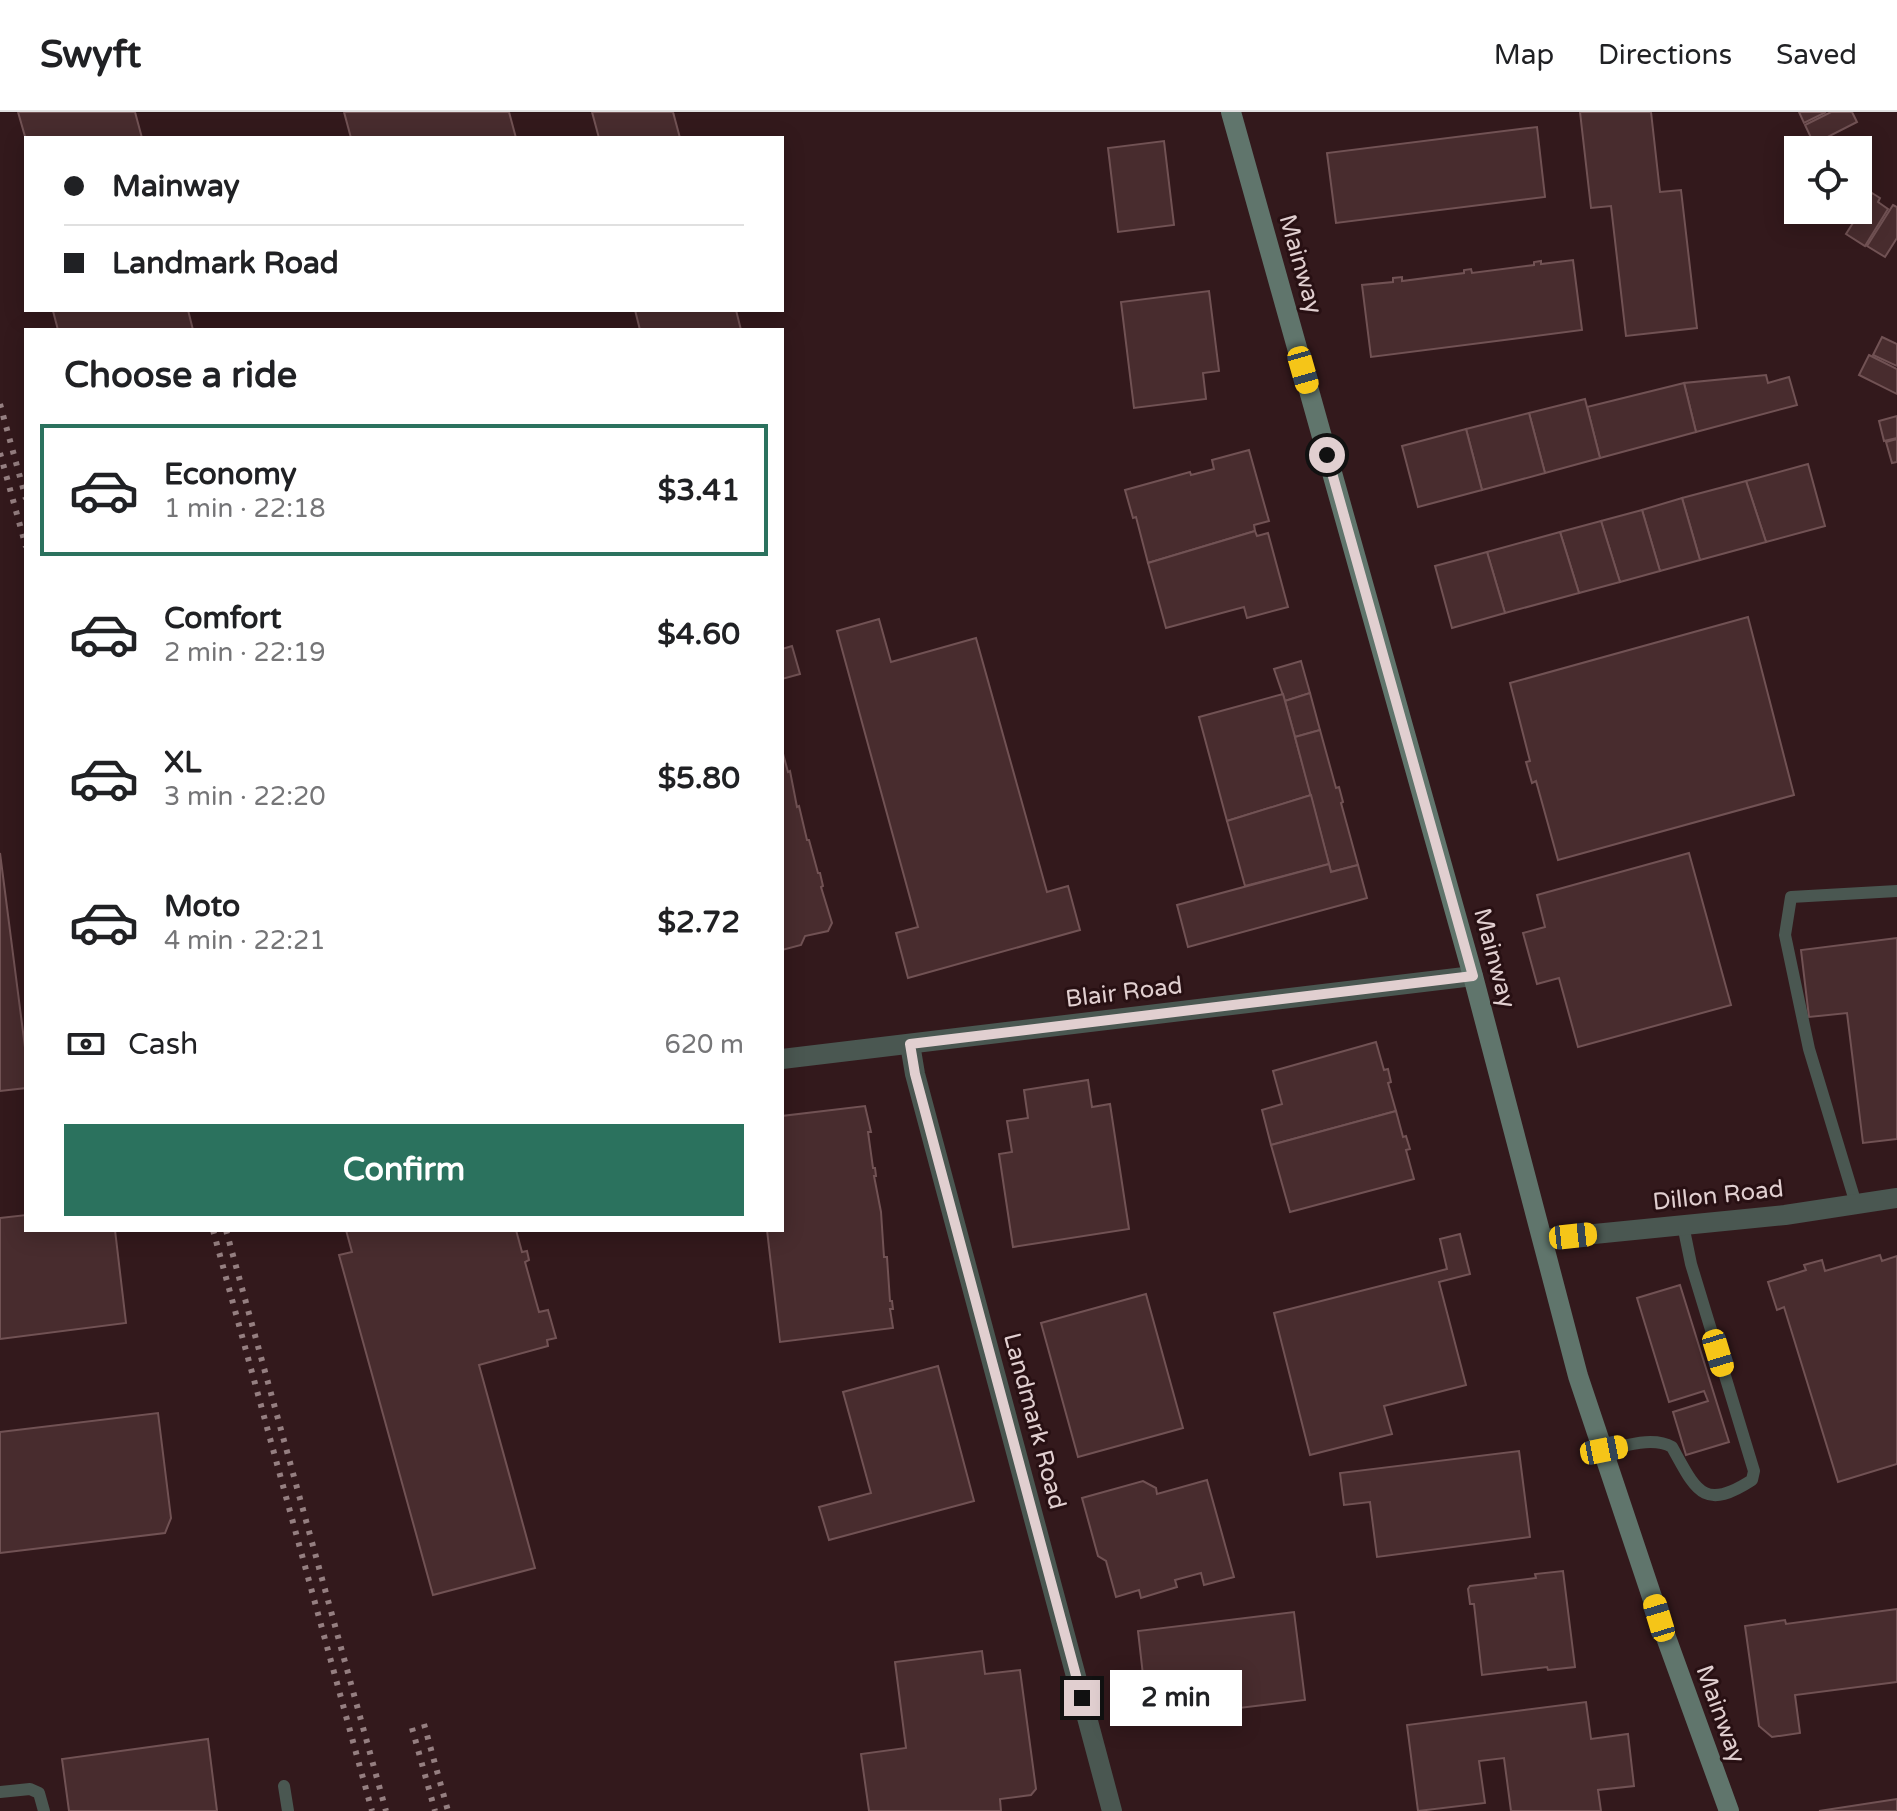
<!DOCTYPE html>
<html lang="en">
<head>
<meta charset="utf-8">
<style>
	body { margin:0; font-family:"Varela Round",sans-serif; background:#f6f6f6; color:#202124; height:100vh; display:flex; flex-direction:column; font-size:30px; white-space:nowrap }
	* { box-sizing:border-box; margin:0 }
	p { font-size:26px; color:#757577 }
	.icon { flex:none; width:44px; height:44px; fill:none; stroke:currentColor; stroke-width:2; stroke-linecap:round; stroke-linejoin:round }
	.map { position:relative; flex:1; overflow:hidden }
	.drawer { position:absolute; left:24px; top:216px; width:760px; height:904px; display:flex; flex-direction:column; background:#fff; border-radius:0px; box-shadow:0 4px 20px #0003 }
	.drawer>* { flex:none }
	.banner { position:absolute; left:24px; top:24px; width:760px; height:176px; border-radius:0px; box-shadow:0 4px 20px #0003; display:grid; align-content:center; height:176px; padding:0 40px; background:#fff }
	.fabs { position:absolute; left:1784px; top:24px; display:grid; gap:16px }
	.fabs a { display:grid; place-items:center; width:88px; height:88px; border-radius:0px; background:#fff; box-shadow:0 4px 20px #0003; font-size:40px }
	.end { position:absolute; width:36px; height:36px; margin:-18px; border:10px solid #e1cfd0; background:#111; box-shadow:0 0 0 4px #111 }
	.from { border-radius:50% }
	.bubble { position:absolute; height:56px; border-radius:0px; background:#fff; box-shadow:0 4px 20px #0003; font-size:26px; font-weight:700; line-height:56px; text-align:center }
	.car { position:absolute; width:24px; height:48px; margin:-24px -12px; border-radius:10px; box-shadow:0 0 6px 2px #0007; background:linear-gradient(#f5c518 24%,#345 0 40%,#f5c518 0 76%,#345 0 86%,#f5c518 0) }
	.banner b { display:flex; align-items:center; gap:28px; height:76px; font-size:30px }
	.banner b+b { border-top:2px solid #e0e0e0 }
	.banner i { width:20px; height:20px; background:#202124 }
	ul { padding:0; list-style:none }
	li { display:flex; align-items:center; gap:24px; height:132px; margin:0 16px 12px; padding:0 24px; border:4px solid transparent; border-radius:0px }
	li div { flex:1 }
	li b { display:block; font-size:30px }
	li em { font-style:normal; font-weight:700 }
	li.on { border-color:#2b725e }
	li>.icon { width:72px; height:72px; stroke-width:1.5 }
	h2 { padding:0 40px; font-size:36px; line-height:96px }
	.pay { display:flex; align-items:center; gap:20px; height:88px; padding:0 40px; font-size:30px }
	.pay p { margin-inline-start:auto }
	.button { display:flex; gap:16px; margin-top:auto; padding:16px 40px }
	.button a { flex:1; height:92px; border-radius:0px; background:#2b725e; color:#fff; font-size:32px; font-weight:700; line-height:92px; text-align:center }
	header { display:flex; align-items:center; gap:48px; box-sizing:border-box; height:112px; padding:0 40px; background:#fff; border-bottom:2px solid #e0e0e0 }
	header strong { font-size:38px }
	nav { display:flex; gap:44px; margin-inline-start:auto; font-size:28px }
	.map>svg:first-child { display:block }
</style>
</head>
<body>
<header>
<strong>Swyft</strong>
<nav><a>Map</a><a>Directions</a><a>Saved</a></nav>
</header>
<div class="map">
<svg width="1897" height="1699" viewBox="0 0 1897 1699">
	<rect width="100%" height="100%" fill="#33191c"/>
	<g fill="#482c2e" stroke="#715254" stroke-width="2">
		<polygon points="18,0 135,0 142,26 26,26 26,28"/>
		<polygon points="344,0 509,0 516,26 351,26"/>
		<polygon points="592,0 673,0 680,26 599,26"/>
		<polygon points="1580,0 1651,0 1660,80 1681,78 1697,216 1626,224 1611,94 1591,96"/>
		<polygon points="1799,0 1826,0 1804,11"/>
		<polygon points="1831,0 1852,0 1857,10 1814,32 1805,13"/>
		<polygon points="1537,15 1545,85 1336,111 1327,41"/>
		<polygon points="1164,29 1174,113 1118,120 1108,36"/>
		<polygon points="1872,81 1880,86 1878,90 1888,97 1865,134 1846,122"/>
		<polygon points="1893,93 1897,95 1897,126 1885,145 1867,134"/>
		<polygon points="1573,148 1582,218 1371,245 1362,173 1393,170 1393,166 1402,165 1402,169 1464,161 1464,158 1471,157 1472,161 1534,153 1534,150 1541,149 1541,152"/>
		<polygon points="1209,179 1219,259 1203,261 1206,287 1134,296 1121,190"/>
		<polygon points="188,198 193,218 58,218 53,199"/>
		<polygon points="635,198 736,198 741,218 640,218"/>
		<polygon points="1882,225 1897,232 1897,254 1873,243"/>
		<polygon points="1869,243 1897,257 1897,282 1859,263"/>
		<polygon points="1766,263 1768,271 1789,265 1797,293 1696,320 1684,271"/>
		<polygon points="1684,271 1696,320 1600,346 1587,295"/>
		<polygon points="1585,287 1600,346 1545,361 1529,301"/>
		<polygon points="1529,301 1545,361 1482,378 1466,317"/>
		<polygon points="1897,304 1897,326 1884,329 1879,309"/>
		<polygon points="1466,317 1482,378 1418,395 1402,334"/>
		<polygon points="1897,327 1897,350 1892,351 1886,330"/>
		<polygon points="1249,338 1269,409 1254,413 1255,419 1148,451 1136,405 1133,406 1125,378 1190,360 1191,363 1214,357 1212,348"/>
		<polygon points="1808,352 1825,414 1766,430 1746,369"/>
		<polygon points="1746,369 1766,430 1700,448 1682,386"/>
		<polygon points="1682,386 1700,448 1660,459 1642,398"/>
		<polygon points="1642,398 1660,459 1620,470 1601,409"/>
		<polygon points="1601,409 1620,470 1579,481 1560,420"/>
		<polygon points="1255,419 1257,424 1268,421 1288,495 1247,506 1244,495 1166,516 1148,451"/>
		<polygon points="1560,420 1579,481 1505,501 1487,440"/>
		<polygon points="1487,440 1505,501 1452,516 1435,454"/>
		<polygon points="1748,505 1794,683 1558,748 1536,669 1532,671 1526,650 1530,649 1510,571"/>
		<polygon points="879,507 891,550 976,526 1047,780 1068,774 1080,818 908,866 896,821 918,815 837,519"/>
		<polygon points="792,534 800,562 782,567 782,537"/>
		<polygon points="1301,549 1310,581 1285,589 1274,557"/>
		<polygon points="1310,581 1320,618 1295,625 1285,589"/>
		<polygon points="1283,582 1311,683 1227,709 1199,605"/>
		<polygon points="1320,618 1336,676 1339,675 1343,690 1341,691 1358,753 1331,760 1295,625"/>
		<polygon points="782,638 788,660 790,659 797,695 799,694 807,728 809,728 818,761 820,761 823,774 821,775 832,811 828,819 805,824 801,833 782,838"/>
		<polygon points="1311,683 1329,752 1245,774 1227,709"/>
		<polygon points="0,741 26,943 26,976 0,979"/>
		<polygon points="1689,741 1731,893 1578,935 1559,866 1537,872 1523,821 1545,815 1537,783"/>
		<polygon points="1329,752 1331,760 1358,753 1367,786 1188,835 1177,793"/>
		<polygon points="1897,826 1897,1027 1863,1031 1847,901 1809,905 1801,838"/>
		<polygon points="1376,930 1384,958 1388,957 1391,970 1388,971 1396,999 1271,1033 1262,998 1282,992 1273,959"/>
		<polygon points="1088,968 1092,995 1110,992 1129,1117 1013,1135 999,1042 1012,1040 1007,1009 1028,1006 1024,978"/>
		<polygon points="865,994 871,1020 868,1020 873,1056 875,1056 876,1064 874,1064 881,1100 884,1145 887,1145 890,1189 892,1189 893,1197 890,1197 893,1216 780,1230 767,1118 782,1118 782,1004"/>
		<polygon points="1396,999 1403,1025 1406,1024 1410,1037 1406,1038 1414,1067 1290,1100 1271,1033"/>
		<polygon points="26,1103 26,1118 115,1118 126,1211 0,1227 0,1106"/>
		<polygon points="346,1118 516,1118 522,1140 527,1139 529,1148 525,1150 539,1200 548,1198 556,1226 547,1228 548,1234 479,1253 535,1456 433,1483 339,1143 352,1140"/>
		<polygon points="1460,1122 1470,1162 1439,1170 1466,1273 1384,1294 1392,1322 1310,1343 1274,1201 1447,1157 1440,1127"/>
		<polygon points="1880,1143 1882,1149 1897,1144 1897,1352 1838,1370 1784,1195 1777,1198 1768,1170 1806,1158 1804,1153 1822,1148 1825,1159"/>
		<polygon points="1680,1173 1729,1330 1686,1343 1673,1300 1708,1289 1704,1279 1669,1290 1637,1186"/>
		<polygon points="1146,1182 1183,1316 1078,1345 1041,1211"/>
		<polygon points="938,1254 974,1389 829,1428 819,1395 871,1381 843,1280"/>
		<polygon points="158,1301 171,1406 165,1421 0,1441 0,1320"/>
		<polygon points="1519,1339 1530,1425 1377,1445 1370,1390 1344,1393 1340,1361"/>
		<polygon points="1207,1368 1234,1465 1204,1473 1201,1461 1175,1468 1177,1475 1141,1486 1139,1478 1116,1485 1106,1449 1098,1444 1082,1386 1143,1369 1156,1376 1157,1382"/>
		<polygon points="1563,1459 1575,1555 1548,1558 1547,1555 1482,1563 1474,1492 1470,1492 1468,1477 1470,1474 1536,1466 1535,1462"/>
		<polygon points="1897,1497 1897,1570 1795,1583 1800,1621 1772,1625 1759,1614 1745,1514 1785,1508 1786,1512"/>
		<polygon points="1294,1500 1305,1588 1148,1607 1138,1519"/>
		<polygon points="982,1539 985,1562 1020,1558 1036,1677 1031,1683 1000,1687 1001,1699 869,1699 861,1642 906,1636 895,1550"/>
		<polygon points="1586,1590 1591,1627 1628,1622 1634,1674 1598,1678 1601,1699 1511,1699 1504,1646 1479,1649 1485,1691 1418,1699 1407,1613"/>
		<polygon points="208,1627 217,1699 69,1699 62,1647"/>
		<polygon points="1897,1687 1897,1699 1819,1699"/>
	</g>
	<g fill="none" stroke-linecap="round" stroke-linejoin="round">
		<g stroke="#4a5751" stroke-width="12">
			<polyline points="1856,1092 1809,937 1785,823 1791,785 1897,779"/>
			<path d="M1604,1338C1625,1334 1653,1324 1672,1335C1696,1378 1703,1400 1752,1368L1754,1359L1691,1152L1683,1113"/>
			<polyline points="284,1674 288,1699"/>
			<polyline points="0,1680 30,1677 39,1681 44,1699"/>
		</g>
		<g stroke="#4a5751" stroke-width="20">
			<polyline points="910,932 915,962 1112,1699"/>
			<polyline points="782,947 1473,864"/>
			<polyline points="1544,1127 1785,1103 1897,1086"/>
		</g>
		<polyline stroke="#60756c" stroke-width="20" points="1231,0 1473,864 1578,1264 1659,1506 1729,1699"/>
		<g stroke="#957f81" stroke-width="6" stroke-dasharray="4 8" stroke-linecap="butt">
			<polyline points="0,292 26,387"/>
			<polyline points="0,341 26,435"/>
			<polyline points="213,1118 372,1699"/>
			<polyline points="226,1118 386,1699"/>
			<polyline points="424,1612 448,1699"/>
			<polyline points="412,1616 435,1699"/>
		</g>
	</g>
	<g fill="none" stroke-linecap="round" stroke-linejoin="round">
		<polyline stroke="#e1cfd0" stroke-width="10" points="1082,1586 915,962 910,932 1473,864 1327,343"/>
	</g>
	<g text-anchor="middle" stroke-width="6" stroke-linejoin="round" paint-order="stroke">
		<g font-size="24" fill="#e1cfd0" stroke="#281013">
			<text transform="translate(1301 152) rotate(74)" y="8">Mainway</text>
			<text transform="translate(1495 846) rotate(75)" y="8">Mainway</text>
			<text transform="translate(1124 880) rotate(-7)" y="8">Blair Road</text>
			<text transform="translate(1718 1083) rotate(-6)" y="8">Dillon Road</text>
			<text transform="translate(1035 1309) rotate(75)" y="8">Landmark Road</text>
			<text transform="translate(1721 1602) rotate(70)" y="8">Mainway</text>
		</g>
	</g>
</svg>
<div class="fabs">
<a><svg class="icon" aria-label="locate" viewBox="0 0 24 24"><circle cx="12" cy="12" r="6"/><path d="M12 2v4M12 18v4M2 12h4M18 12h4"/></svg></a>
</div>
<i class="end from" style="left:1327px;top:343px"></i>
<i class="end" style="left:1082px;top:1586px"></i>
<div class="bubble" style="left:1110px;top:1558px;width:132px">2 min</div>
<i class="car" style="left:1303px;top:258px;rotate:164deg"></i>
<i class="car" style="left:1573px;top:1124px;rotate:84deg"></i>
<i class="car" style="left:1718px;top:1241px;rotate:163deg"></i>
<i class="car" style="left:1604px;top:1338px;rotate:79deg"></i>
<i class="car" style="left:1659px;top:1506px;rotate:343deg"></i>
<div class="banner">
<b><i class="from"></i>Mainway</b>
<b><i></i>Landmark Road</b>
</div>
<section class="drawer">
<h2>Choose a ride</h2>
<ul>
<li class="on"><svg class="icon" aria-label="car" viewBox="0 0 24 24"><path d="M5 17H2v-5l4-1 3-4h7l3 4 3 1v5h-3M9 17h6M6 11h13"/><circle cx="7" cy="17" r="2"/><circle cx="17" cy="17" r="2"/></svg><div><b>Economy</b><p>1 min · 22:18</p></div><em>$3.41</em></li>
<li><svg class="icon" aria-label="car" viewBox="0 0 24 24"><path d="M5 17H2v-5l4-1 3-4h7l3 4 3 1v5h-3M9 17h6M6 11h13"/><circle cx="7" cy="17" r="2"/><circle cx="17" cy="17" r="2"/></svg><div><b>Comfort</b><p>2 min · 22:19</p></div><em>$4.60</em></li>
<li><svg class="icon" aria-label="car" viewBox="0 0 24 24"><path d="M5 17H2v-5l4-1 3-4h7l3 4 3 1v5h-3M9 17h6M6 11h13"/><circle cx="7" cy="17" r="2"/><circle cx="17" cy="17" r="2"/></svg><div><b>XL</b><p>3 min · 22:20</p></div><em>$5.80</em></li>
<li><svg class="icon" aria-label="car" viewBox="0 0 24 24"><path d="M5 17H2v-5l4-1 3-4h7l3 4 3 1v5h-3M9 17h6M6 11h13"/><circle cx="7" cy="17" r="2"/><circle cx="17" cy="17" r="2"/></svg><div><b>Moto</b><p>4 min · 22:21</p></div><em>$2.72</em></li>
</ul>
<div class="pay"><svg class="icon" aria-label="cash" viewBox="0 0 24 24"><path d="M3 7h18v10H3z"/><circle cx="12" cy="12" r="2"/></svg>Cash<p>620 m</p></div>
<div class="button"><a>Confirm</a></div>
</section>
</div>
</body>
</html>
